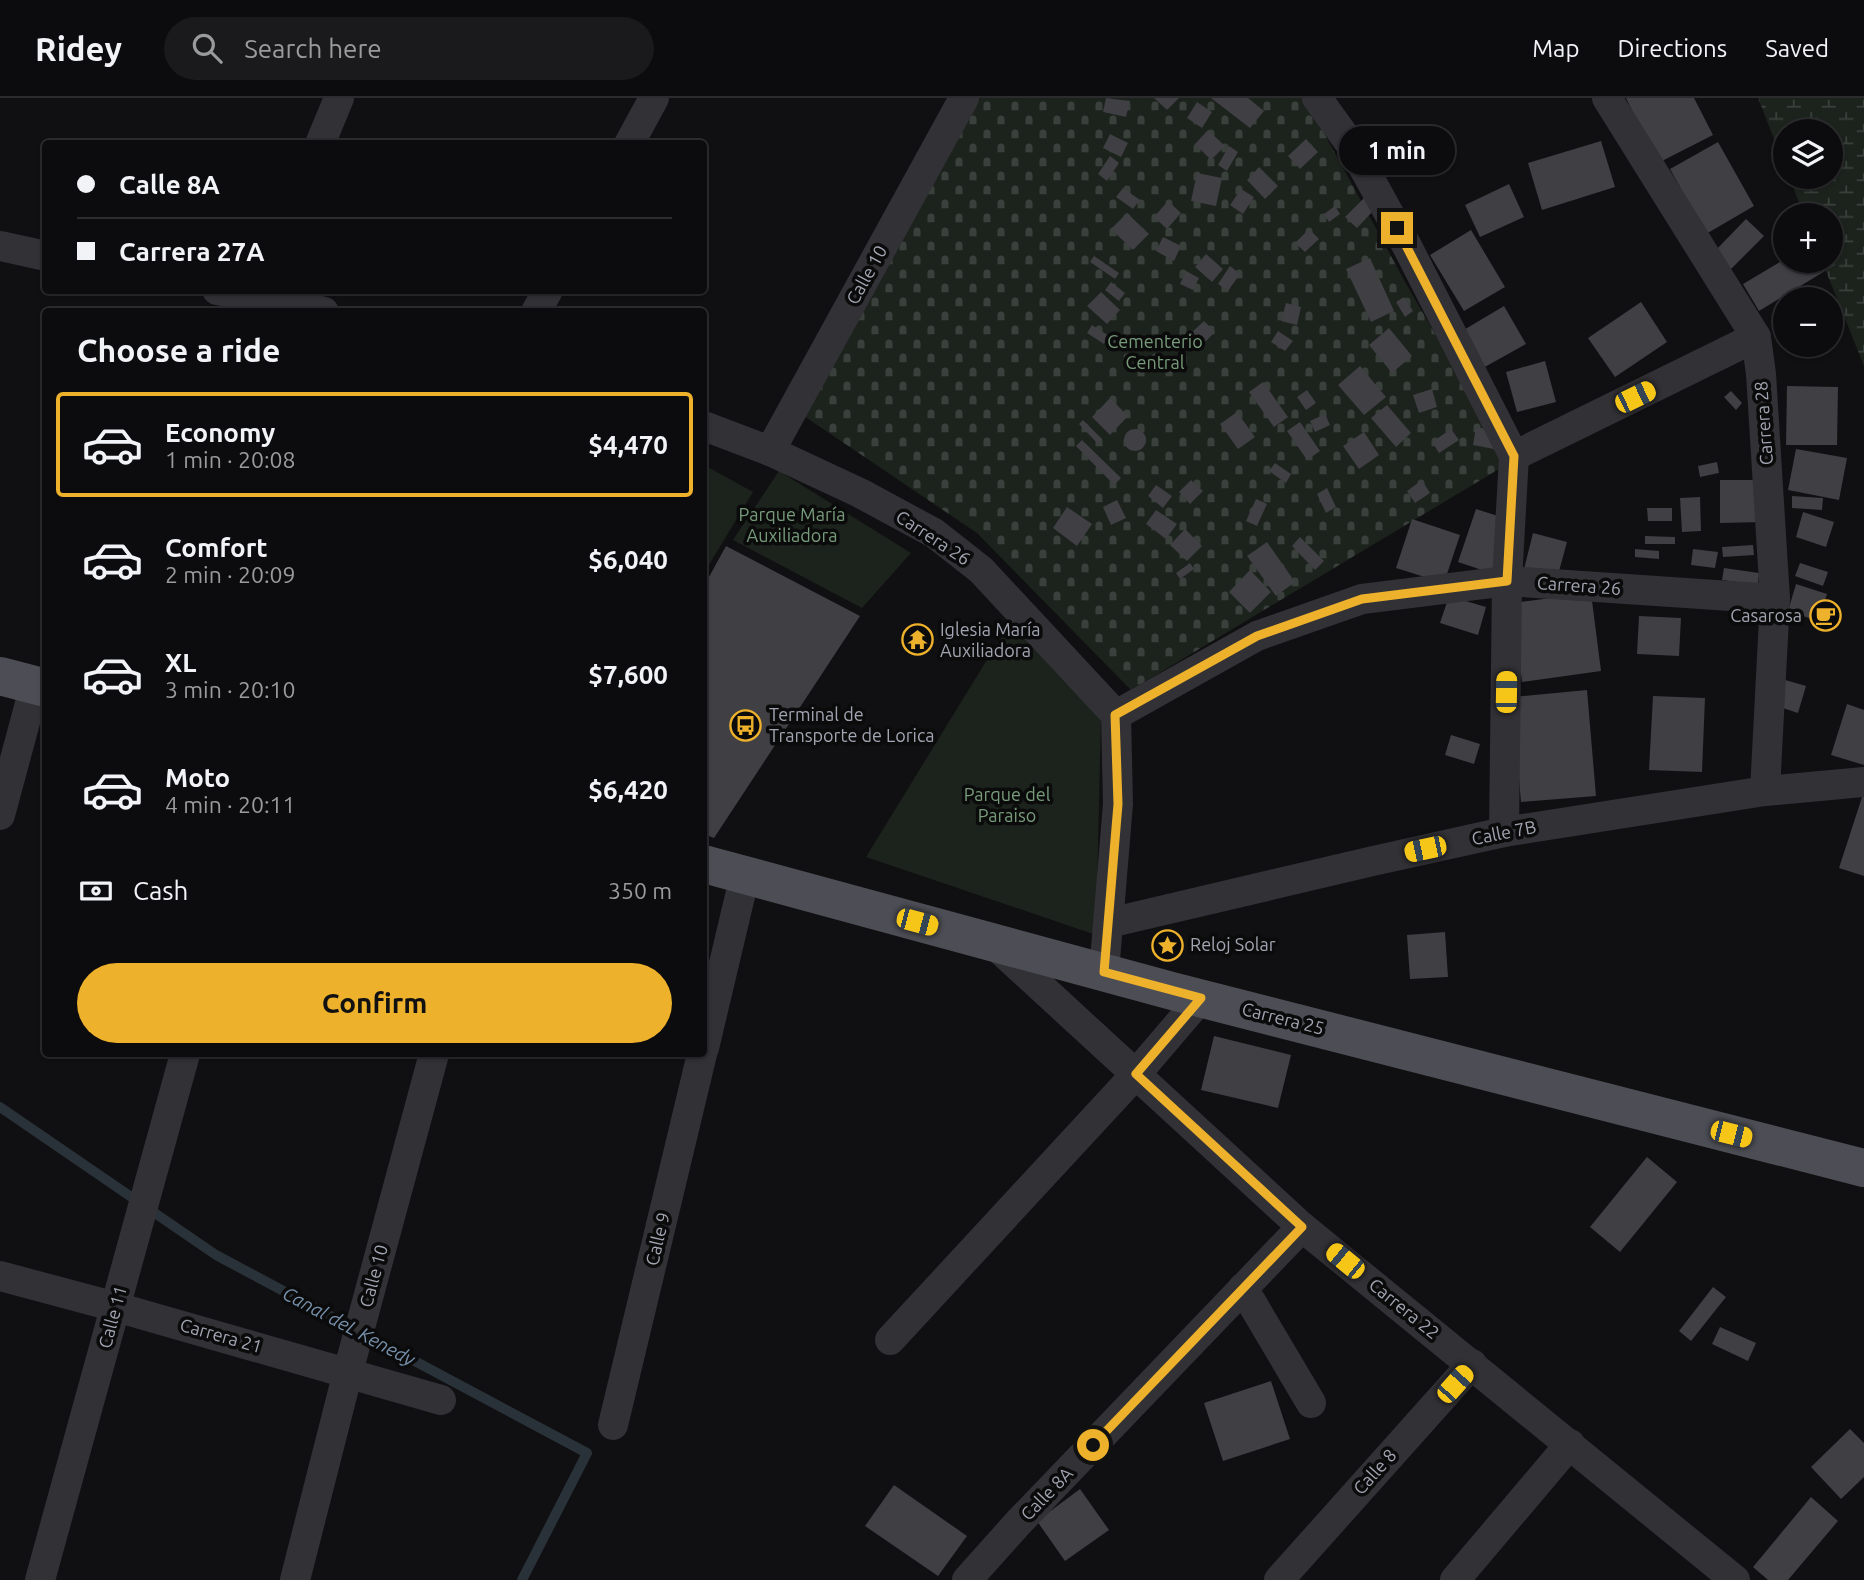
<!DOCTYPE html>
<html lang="en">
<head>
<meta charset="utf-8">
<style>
	body { margin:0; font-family:Ubuntu,sans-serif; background:#1a191b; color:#f1f3f6; height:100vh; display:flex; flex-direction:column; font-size:26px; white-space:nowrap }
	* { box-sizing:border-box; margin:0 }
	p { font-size:23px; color:#9a9b9d }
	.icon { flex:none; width:38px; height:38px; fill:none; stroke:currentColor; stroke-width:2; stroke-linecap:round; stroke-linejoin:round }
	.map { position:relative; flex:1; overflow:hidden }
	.sheet { position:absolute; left:42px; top:210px; width:665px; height:749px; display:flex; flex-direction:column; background:#0c0b0d; border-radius:7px; box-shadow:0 2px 5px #0004,0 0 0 2px #2c2b2e }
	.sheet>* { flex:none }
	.guide { position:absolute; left:42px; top:42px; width:665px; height:154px; border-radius:7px; box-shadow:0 2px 5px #0004,0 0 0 2px #2c2b2e; display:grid; align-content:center; height:154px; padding:0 35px; background:#0c0b0d }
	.controls { position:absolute; left:1773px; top:21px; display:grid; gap:14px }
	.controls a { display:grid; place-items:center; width:70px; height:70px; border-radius:50%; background:#0c0b0d; box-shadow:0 2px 5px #0004,0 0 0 2px #2c2b2e; font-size:35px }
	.end { position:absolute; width:32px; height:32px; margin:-16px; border:9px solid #edb12b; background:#111; box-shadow:0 0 0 4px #111 }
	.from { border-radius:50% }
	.bubble { position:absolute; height:49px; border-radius:24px; background:#0c0b0d; box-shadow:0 2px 5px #0004,0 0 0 2px #2c2b2e; font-size:23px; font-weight:700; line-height:49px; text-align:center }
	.car { position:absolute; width:21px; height:42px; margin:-21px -10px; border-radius:9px; box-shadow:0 0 5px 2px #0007; background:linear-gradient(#f5c518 24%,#345 0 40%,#f5c518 0 76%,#345 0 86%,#f5c518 0) }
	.guide b { display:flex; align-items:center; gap:24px; height:66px; font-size:26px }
	.guide b+b { border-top:2px solid #2c2b2e }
	.guide i { width:18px; height:18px; background:#f1f3f6 }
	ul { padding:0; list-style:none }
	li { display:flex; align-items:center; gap:21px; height:105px; margin:0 14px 10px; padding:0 21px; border:4px solid transparent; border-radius:7px }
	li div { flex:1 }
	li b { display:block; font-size:26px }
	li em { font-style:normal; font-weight:700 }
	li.selected { border-color:#edb12b }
	li>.icon { width:63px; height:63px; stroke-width:1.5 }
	h2 { padding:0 35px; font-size:32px; line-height:84px }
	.pay { display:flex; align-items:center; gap:18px; height:77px; padding:0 35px; font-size:26px }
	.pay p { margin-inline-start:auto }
	.cta { display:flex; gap:14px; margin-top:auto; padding:14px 35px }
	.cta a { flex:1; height:80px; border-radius:42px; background:#edb12b; color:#111; font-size:28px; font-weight:700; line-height:80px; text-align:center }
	header { display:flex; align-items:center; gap:42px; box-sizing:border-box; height:98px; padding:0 35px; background:#0c0b0d; border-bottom:2px solid #2c2b2e }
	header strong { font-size:33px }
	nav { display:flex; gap:38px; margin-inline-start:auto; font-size:24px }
	.search { width:490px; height:63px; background:#1a191b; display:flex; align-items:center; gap:18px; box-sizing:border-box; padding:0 24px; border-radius:38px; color:#9a9b9d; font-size:26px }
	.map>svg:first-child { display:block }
</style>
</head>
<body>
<header>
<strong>Ridey</strong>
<div class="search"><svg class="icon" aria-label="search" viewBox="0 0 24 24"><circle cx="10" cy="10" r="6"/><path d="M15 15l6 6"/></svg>Search here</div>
<nav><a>Map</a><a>Directions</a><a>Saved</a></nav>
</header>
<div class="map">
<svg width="1864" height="1482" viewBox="0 0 1864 1482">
	<defs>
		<pattern id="wetland-marsh" width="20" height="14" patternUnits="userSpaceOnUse" patternTransform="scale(1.75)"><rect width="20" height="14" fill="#1c231d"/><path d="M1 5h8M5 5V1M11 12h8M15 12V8" fill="none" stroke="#3a403b"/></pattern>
		<pattern id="cemetery-stones" width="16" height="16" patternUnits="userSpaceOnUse" patternTransform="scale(1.75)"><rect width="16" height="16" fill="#1c231d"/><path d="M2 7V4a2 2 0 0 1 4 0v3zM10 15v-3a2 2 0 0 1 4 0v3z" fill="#3a403b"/></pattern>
	</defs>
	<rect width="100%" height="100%" fill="#100f11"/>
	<g fill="#1c231d">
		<polygon points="704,367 753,394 704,475"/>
		<polygon points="779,373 911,455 862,510 733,442"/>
		<polygon points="1012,521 1101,620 1096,837 866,759"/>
	</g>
	<polygon fill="url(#wetland-marsh)" points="1758,0 1864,0 1864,268 1822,163 1830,163 1830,117 1804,117 1789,79 1830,79 1830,33 1785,33 1785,69"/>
	<polygon fill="url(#cemetery-stones)" points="978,0 1305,0 1404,182 1509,365 1131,592 977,435 795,312"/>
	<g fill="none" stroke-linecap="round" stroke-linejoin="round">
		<polyline stroke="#293239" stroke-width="10" points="0,1009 216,1157 587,1355 522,1482"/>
	</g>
	<g fill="#3f3f44">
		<polygon points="1106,0 1130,3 1126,19 1103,14"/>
		<polygon points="1154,0 1179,0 1167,12"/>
		<polygon points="1211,0 1248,0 1264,13 1250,30"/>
		<polygon points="1626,0 1694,0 1713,37 1658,65"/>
		<polygon points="1197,4 1212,14 1202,30 1187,20"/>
		<polygon points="1208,32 1225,48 1211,62 1195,46"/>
		<polygon points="1110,36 1128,45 1121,59 1103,50"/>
		<polygon points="1306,41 1318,54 1300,71 1288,58"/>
		<polygon points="1601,43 1615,89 1542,112 1528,65"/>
		<polygon points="1718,44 1754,108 1706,136 1670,71"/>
		<polygon points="1229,48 1238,54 1227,73 1218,67"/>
		<polygon points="1110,58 1119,65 1107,83 1098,76"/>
		<polygon points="1259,69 1278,88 1265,101 1247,82"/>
		<polygon points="1197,75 1222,80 1216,108 1191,103"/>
		<polygon points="1509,86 1524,119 1480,139 1465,107"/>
		<polygon points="1123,90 1140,102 1133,111 1116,99"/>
		<polygon points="1241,91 1254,99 1243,116 1230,107"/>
		<polygon points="1365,99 1376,110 1357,130 1345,119"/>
		<polygon points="1168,103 1181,115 1167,131 1154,119"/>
		<polygon points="1335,108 1340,116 1329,124 1324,116"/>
		<polygon points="1127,115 1149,136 1133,152 1111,131"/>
		<polygon points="1746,121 1764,138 1730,172 1713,155"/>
		<polygon points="1309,131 1319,141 1305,154 1295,145"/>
		<polygon points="1471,132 1505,189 1464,213 1430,157"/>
		<polygon points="1163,139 1181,148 1174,163 1156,153"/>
		<polygon points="1206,156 1223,171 1212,184 1195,169"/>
		<polygon points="1094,158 1119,175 1115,181 1090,164"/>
		<polygon points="1830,159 1835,167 1759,213 1743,186 1785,161 1785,163 1830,163"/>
		<polygon points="1370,160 1394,213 1371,224 1346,171"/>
		<polygon points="1230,168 1240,176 1228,193 1218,186"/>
		<polygon points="1186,173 1199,180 1193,192 1180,186"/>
		<polygon points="1111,184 1125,195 1119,203 1105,192"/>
		<polygon points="1101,194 1120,212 1107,226 1087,208"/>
		<polygon points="1404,199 1413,213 1405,219 1396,204"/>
		<polygon points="1641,204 1667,244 1615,279 1588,240"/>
		<polygon points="1286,205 1301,209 1297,227 1281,223"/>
		<polygon points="1504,208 1526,246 1483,270 1462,233"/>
		<polygon points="1204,223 1215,234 1201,248 1190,236"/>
		<polygon points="1092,227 1109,238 1104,246 1087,235"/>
		<polygon points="1389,230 1412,258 1392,275 1369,247"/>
		<polygon points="1278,233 1293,243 1285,253 1271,244"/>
		<polygon points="1545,263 1556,304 1517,314 1506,274"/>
		<polygon points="1360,268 1386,299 1364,317 1338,287"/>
		<polygon points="1263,284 1288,319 1274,329 1249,294"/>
		<polygon points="1787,288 1838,289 1837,347 1786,347"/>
		<polygon points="1432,291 1437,309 1419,315 1413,297"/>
		<polygon points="1307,292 1316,305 1306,312 1297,299"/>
		<polygon points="1731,293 1742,305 1736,312 1724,299"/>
		<polygon points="1110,300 1128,318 1110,337 1092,319"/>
		<polygon points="1387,307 1411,335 1396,349 1371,320"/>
		<polygon points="1237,314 1255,339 1238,351 1220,326"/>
		<polygon points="1325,316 1330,327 1315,334 1310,323"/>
		<polygon points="1083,322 1102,341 1098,346 1079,326"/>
		<polygon points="1300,324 1320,353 1307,362 1287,333"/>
		<polygon points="1476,329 1497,333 1494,351 1473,347"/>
		<circle cx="1135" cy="342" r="11"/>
		<polygon points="1451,331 1459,342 1439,355 1432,344"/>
		<polygon points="1364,334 1379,357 1359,371 1343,348"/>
		<polygon points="1082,342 1121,380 1114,387 1076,348"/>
		<polygon points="1796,351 1847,360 1839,402 1788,392"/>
		<polygon points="1717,364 1719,375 1700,379 1698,368"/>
		<polygon points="1275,365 1291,376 1286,385 1269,373"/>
		<polygon points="1191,382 1203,393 1190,406 1179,394"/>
		<polygon points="1422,382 1430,395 1415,405 1407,393"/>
		<polygon points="1720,382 1762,382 1763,424 1720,425"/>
		<polygon points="1156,387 1172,398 1163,410 1148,398"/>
		<polygon points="1327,390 1336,409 1326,415 1317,396"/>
		<polygon points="1792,398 1823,400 1822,412 1792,410"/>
		<polygon points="1700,399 1701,433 1682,434 1680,400"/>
		<polygon points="1256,401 1267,406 1257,428 1246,423"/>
		<polygon points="1117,402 1126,420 1111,427 1103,409"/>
		<polygon points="1067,409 1092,426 1077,448 1053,430"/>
		<polygon points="1647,410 1672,410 1672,423 1648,423"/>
		<polygon points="1476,411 1520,425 1503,479 1458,464"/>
		<polygon points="1156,412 1177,426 1166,441 1146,426"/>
		<polygon points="1803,414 1834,424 1826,449 1796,439"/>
		<polygon points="1412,421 1460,437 1444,485 1396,470"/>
		<polygon points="1185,431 1202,448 1187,463 1170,447"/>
		<polygon points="1533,435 1567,444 1555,488 1522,479"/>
		<polygon points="1645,438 1675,439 1675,446 1645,446"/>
		<polygon points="1300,439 1324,463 1315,472 1292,448"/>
		<polygon points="1267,444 1295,484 1276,498 1247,458"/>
		<polygon points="1753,447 1754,457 1723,459 1722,449"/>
		<polygon points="726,448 860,518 714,740 704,736 704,488"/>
		<polygon points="1635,451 1659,453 1659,461 1635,459"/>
		<polygon points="1693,451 1718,454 1715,470 1691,467"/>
		<polygon points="1190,465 1194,471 1180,481 1176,475"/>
		<polygon points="1800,465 1828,474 1823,488 1795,478"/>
		<polygon points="1724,470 1759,475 1758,487 1722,482"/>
		<polygon points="1250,472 1271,494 1250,515 1229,494"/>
		<polygon points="1796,486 1827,496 1818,523 1788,513"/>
		<polygon points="1591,495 1601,573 1522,584 1512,505"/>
		<polygon points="1449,498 1486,509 1478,537 1440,525"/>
		<polygon points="1639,518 1681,520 1679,558 1637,556"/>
		<polygon points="1782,581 1806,588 1798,615 1773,607"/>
		<polygon points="1587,592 1596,698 1521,704 1512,599"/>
		<polygon points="1653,598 1705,600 1702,674 1649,672"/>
		<polygon points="1847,606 1864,612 1864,667 1831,657"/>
		<polygon points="1451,637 1480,646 1474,666 1445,657"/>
		<polygon points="1864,693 1864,778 1839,770"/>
		<polygon points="1445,834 1448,879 1410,881 1407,837"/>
		<polygon points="1214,938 1291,957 1278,1010 1201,992"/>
		<polygon points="1647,1059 1677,1084 1620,1154 1590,1129"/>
		<polygon points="1713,1189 1726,1199 1691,1243 1679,1233"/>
		<polygon points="1720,1229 1756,1245 1748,1263 1712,1246"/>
		<polygon points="1271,1283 1290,1341 1223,1363 1204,1305"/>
		<polygon points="1850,1331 1864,1345 1864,1379 1841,1401 1811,1369"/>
		<polygon points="894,1387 967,1438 938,1478 865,1428"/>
		<polygon points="1080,1391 1109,1432 1065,1463 1037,1423"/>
		<polygon points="1811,1399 1838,1423 1788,1482 1768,1482 1753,1469"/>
	</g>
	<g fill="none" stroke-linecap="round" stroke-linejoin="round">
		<g stroke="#313136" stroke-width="30">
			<polyline points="1317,0 1351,47 1408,150 1514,358 1507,483 1504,734"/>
			<polyline points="1607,0 1756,239 1761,276 1775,501 1765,693"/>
			<polyline points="320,46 339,0"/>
			<polyline points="629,46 654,0"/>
			<polyline points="0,148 46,158"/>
			<polyline points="217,192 299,207 324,214"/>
			<polyline points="536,214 548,192"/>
			<polyline points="704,328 770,353 860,395 934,435 981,472 1116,617 1118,706 1104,874"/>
			<polyline points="770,353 964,0"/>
			<polyline points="1514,358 1756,239"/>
			<polyline points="1116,617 1257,538 1362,501 1507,483 1775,501"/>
			<polyline points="0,717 35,587"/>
			<polyline points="1109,825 1373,763 1504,734 1765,693 1864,684"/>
			<polyline points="994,846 1302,1129 1735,1482"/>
			<polyline points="704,950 745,777"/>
			<polyline points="0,1178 116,1209 441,1302"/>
			<polyline points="1243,1190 1311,1305"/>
			<polyline points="890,1242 1136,976 1201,900"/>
			<polyline points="613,1327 702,956"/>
			<polyline points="40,1482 185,956"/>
			<polyline points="295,1482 348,1274 434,956"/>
			<polyline points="967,1482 1018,1425 1302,1129"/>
			<polyline points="1279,1482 1472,1266"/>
			<polyline points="1455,1482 1570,1346"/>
		</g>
		<g stroke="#4d4e55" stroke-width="38">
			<polyline points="0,578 46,590"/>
			<polyline points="704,766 1172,893 1864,1070"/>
		</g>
	</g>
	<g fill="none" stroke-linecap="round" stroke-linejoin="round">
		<polyline stroke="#edb12b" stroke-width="9" points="1093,1347 1302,1129 1136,976 1201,900 1104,874 1118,706 1115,617 1257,538 1362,501 1507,483 1514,358 1397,130"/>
	</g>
	<defs>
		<symbol id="cafe-ring" viewBox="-11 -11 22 22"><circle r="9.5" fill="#0b0b0c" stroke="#edb12b" stroke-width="1.5"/><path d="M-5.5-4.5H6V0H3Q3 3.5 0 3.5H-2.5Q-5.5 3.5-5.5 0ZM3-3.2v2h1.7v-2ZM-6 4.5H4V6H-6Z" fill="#edb12b"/></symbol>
		<symbol id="temple-ring" viewBox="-11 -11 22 22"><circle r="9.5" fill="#0b0b0c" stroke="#edb12b" stroke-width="1.5"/><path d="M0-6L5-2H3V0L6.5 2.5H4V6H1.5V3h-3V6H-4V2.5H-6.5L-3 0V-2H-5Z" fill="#edb12b"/></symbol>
		<symbol id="bus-ring" viewBox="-11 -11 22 22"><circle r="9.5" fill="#0b0b0c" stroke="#edb12b" stroke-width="1.5"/><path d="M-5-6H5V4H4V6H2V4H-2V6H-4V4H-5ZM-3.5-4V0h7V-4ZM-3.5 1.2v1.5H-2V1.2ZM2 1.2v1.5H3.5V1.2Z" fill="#edb12b"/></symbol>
		<symbol id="sight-ring" viewBox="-11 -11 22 22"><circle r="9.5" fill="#0b0b0c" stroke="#edb12b" stroke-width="1.5"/><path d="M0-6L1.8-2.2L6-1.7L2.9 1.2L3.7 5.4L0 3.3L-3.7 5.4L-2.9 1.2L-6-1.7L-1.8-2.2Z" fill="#edb12b"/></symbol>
	</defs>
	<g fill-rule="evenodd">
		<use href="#cafe-ring" x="1808" y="500" width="35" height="35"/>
		<use href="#temple-ring" x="900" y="524" width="35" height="35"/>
		<use href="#bus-ring" x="728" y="610" width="35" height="35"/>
		<use href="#sight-ring" x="1150" y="830" width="35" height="35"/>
	</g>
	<g text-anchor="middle" stroke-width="7" stroke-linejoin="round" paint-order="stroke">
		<g font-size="18" fill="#a1a5b1" stroke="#0b0b0c">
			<text transform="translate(867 177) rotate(-61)" y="6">Calle 10</text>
			<text transform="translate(1764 325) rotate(-94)" y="6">Carrera 28</text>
			<text transform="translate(933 440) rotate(33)" y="6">Carrera 26</text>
			<text transform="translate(1579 488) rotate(4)" y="6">Carrera 26</text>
			<text transform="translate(1504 735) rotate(-11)" y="6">Calle 7B</text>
			<text transform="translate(1283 921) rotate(14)" y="6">Carrera 25</text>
			<text transform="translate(658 1141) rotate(-77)" y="6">Calle 9</text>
			<text transform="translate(374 1178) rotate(-75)" y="6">Calle 10</text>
			<text transform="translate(1404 1211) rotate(39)" y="6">Carrera 22</text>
			<text transform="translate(113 1219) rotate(-75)" y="6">Calle 11</text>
			<text transform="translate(221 1238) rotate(16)" y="6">Carrera 21</text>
			<text transform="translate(1375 1374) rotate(-48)" y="6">Calle 8</text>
			<text transform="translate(1047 1396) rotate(-46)" y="6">Calle 8A</text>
		</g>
		<g font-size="18" fill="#789c7b" stroke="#0b0b0c">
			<text x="1155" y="250">Cementerio<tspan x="1155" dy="21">Central</tspan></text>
			<text x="792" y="423">Parque María<tspan x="792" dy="21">Auxiliadora</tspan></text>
			<text x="1007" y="703">Parque del<tspan x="1007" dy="21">Paraiso</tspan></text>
		</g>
		<g font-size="18" fill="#a1a5b1" stroke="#0b0b0c" text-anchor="start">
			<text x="1802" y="524" text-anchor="end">Casarosa</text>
			<text x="940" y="538">Iglesia María<tspan x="940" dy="21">Auxiliadora</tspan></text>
			<text x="769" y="623">Terminal de<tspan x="769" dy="21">Transporte de Lorica</tspan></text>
			<text x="1190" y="853">Reloj Solar</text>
		</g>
		<g font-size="19" font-style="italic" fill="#7892ad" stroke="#0b0b0c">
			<text transform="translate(349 1228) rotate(28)" y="7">Canal deL Kenedy</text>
		</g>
	</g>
</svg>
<div class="controls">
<a><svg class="icon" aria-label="layers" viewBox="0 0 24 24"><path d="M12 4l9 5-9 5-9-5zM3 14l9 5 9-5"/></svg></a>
<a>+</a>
<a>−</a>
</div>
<i class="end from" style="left:1093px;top:1347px"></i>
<i class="end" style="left:1397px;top:130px"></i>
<div class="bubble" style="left:1339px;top:28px;width:116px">1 min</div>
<i class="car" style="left:1635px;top:299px;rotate:64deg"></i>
<i class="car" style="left:1506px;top:594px;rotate:1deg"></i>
<i class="car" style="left:1425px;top:751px;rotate:258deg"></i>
<i class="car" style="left:917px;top:824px;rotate:105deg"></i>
<i class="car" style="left:1731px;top:1036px;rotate:104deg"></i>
<i class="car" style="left:1345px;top:1163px;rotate:309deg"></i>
<i class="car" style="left:1455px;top:1286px;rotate:42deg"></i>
<div class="guide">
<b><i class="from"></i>Calle 8A</b>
<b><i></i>Carrera 27A</b>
</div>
<section class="sheet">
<h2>Choose a ride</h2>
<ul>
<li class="selected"><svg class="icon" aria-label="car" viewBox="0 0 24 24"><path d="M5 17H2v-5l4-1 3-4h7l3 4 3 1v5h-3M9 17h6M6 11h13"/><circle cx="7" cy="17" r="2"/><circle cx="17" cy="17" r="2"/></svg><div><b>Economy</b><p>1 min · 20:08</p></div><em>$4,470</em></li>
<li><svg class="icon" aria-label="car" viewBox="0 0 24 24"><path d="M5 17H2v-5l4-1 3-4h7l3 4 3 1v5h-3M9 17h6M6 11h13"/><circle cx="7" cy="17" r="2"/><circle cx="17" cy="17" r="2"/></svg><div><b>Comfort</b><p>2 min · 20:09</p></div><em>$6,040</em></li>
<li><svg class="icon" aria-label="car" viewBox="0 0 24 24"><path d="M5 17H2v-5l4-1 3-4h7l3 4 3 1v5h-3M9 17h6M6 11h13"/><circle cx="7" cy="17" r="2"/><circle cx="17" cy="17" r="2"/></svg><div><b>XL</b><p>3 min · 20:10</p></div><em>$7,600</em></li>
<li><svg class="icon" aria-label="car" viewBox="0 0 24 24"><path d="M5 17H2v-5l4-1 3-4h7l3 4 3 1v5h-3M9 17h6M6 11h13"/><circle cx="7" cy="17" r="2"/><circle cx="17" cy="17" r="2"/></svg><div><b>Moto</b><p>4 min · 20:11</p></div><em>$6,420</em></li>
</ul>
<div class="pay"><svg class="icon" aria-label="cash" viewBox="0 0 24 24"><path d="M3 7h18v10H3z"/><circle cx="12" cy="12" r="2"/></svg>Cash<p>350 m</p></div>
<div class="cta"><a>Confirm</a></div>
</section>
</div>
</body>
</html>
